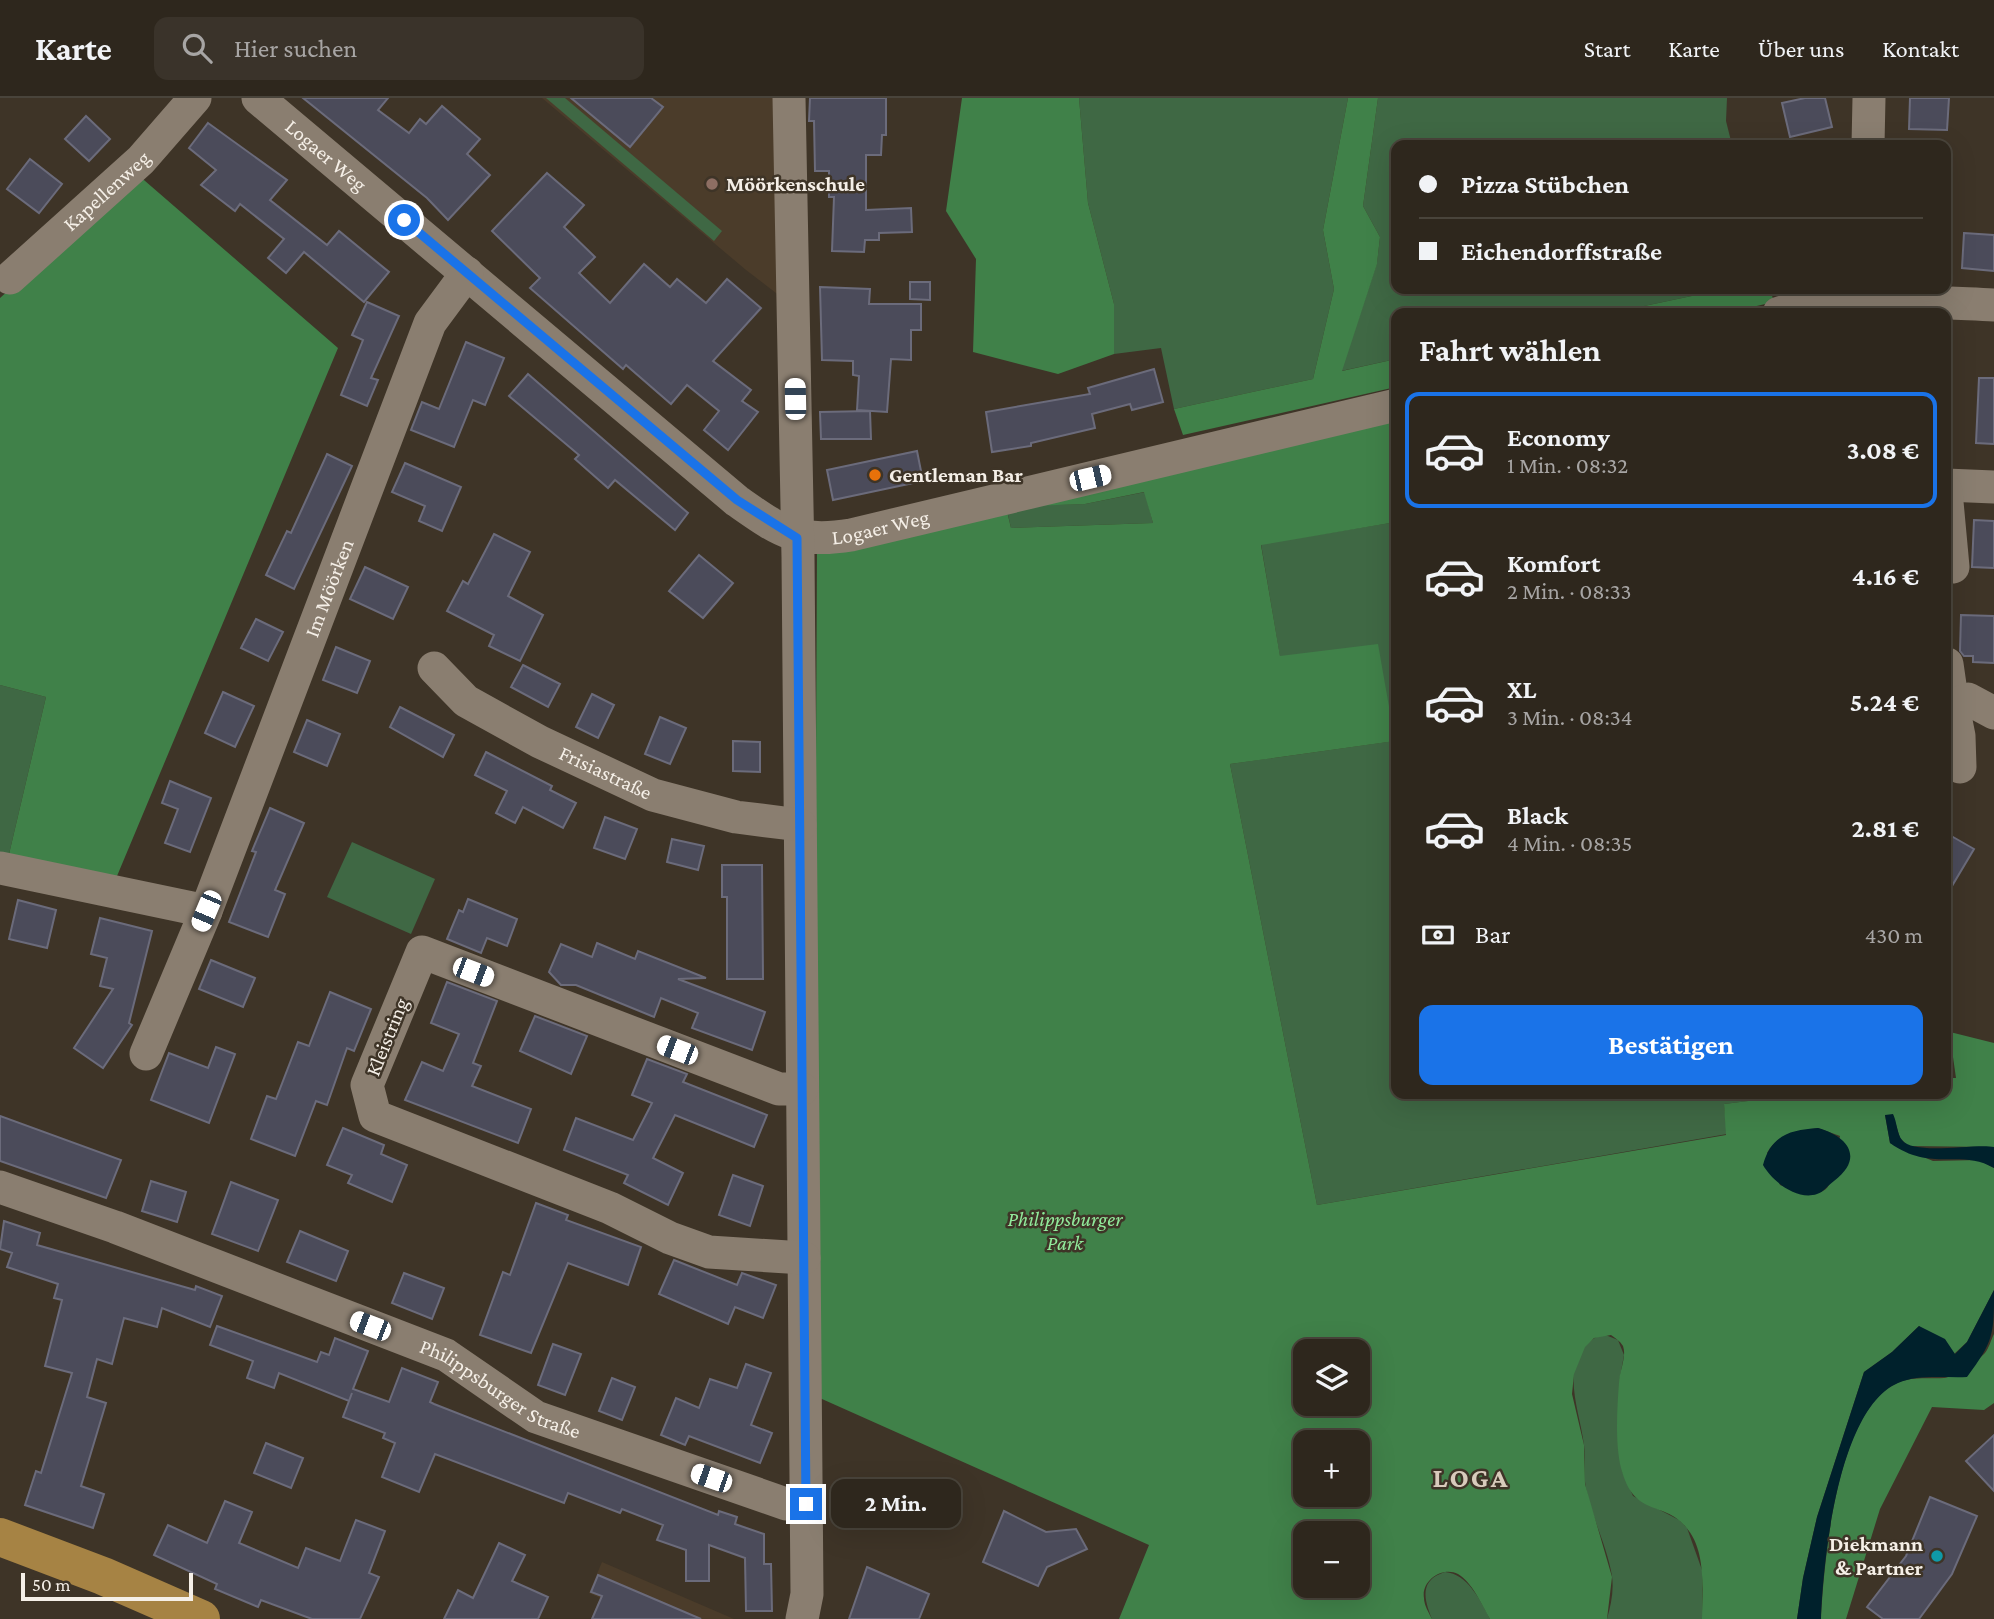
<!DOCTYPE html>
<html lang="de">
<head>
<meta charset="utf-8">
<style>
	body { margin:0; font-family:"Crimson Pro",serif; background:#3a332a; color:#f1f3f6; height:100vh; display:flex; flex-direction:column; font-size:26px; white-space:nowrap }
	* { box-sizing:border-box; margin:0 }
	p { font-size:23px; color:#a7a5a4 }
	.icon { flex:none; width:38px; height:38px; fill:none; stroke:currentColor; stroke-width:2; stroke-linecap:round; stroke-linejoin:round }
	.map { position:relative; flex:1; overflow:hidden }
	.side { position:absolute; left:1391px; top:210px; width:560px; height:791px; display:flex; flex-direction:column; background:#2e271d; border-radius:14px; box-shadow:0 7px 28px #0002,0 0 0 2px #49443b }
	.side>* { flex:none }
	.banner { position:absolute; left:1391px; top:42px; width:560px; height:154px; border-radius:14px; box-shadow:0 7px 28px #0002,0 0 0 2px #49443b; display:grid; align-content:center; height:154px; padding:0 28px; background:#2e271d }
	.tools { position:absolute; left:1293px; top:1241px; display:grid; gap:14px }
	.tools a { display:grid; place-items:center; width:77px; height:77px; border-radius:14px; background:#2e271d; box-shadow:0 7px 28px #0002,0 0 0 2px #49443b; font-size:35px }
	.scale { position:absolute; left:21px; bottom:18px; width:172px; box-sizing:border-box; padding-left:7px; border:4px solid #f5efe7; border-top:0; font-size:19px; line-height:24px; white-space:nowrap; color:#f5efe7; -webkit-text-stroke:5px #3e3427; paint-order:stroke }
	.end { position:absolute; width:32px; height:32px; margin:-16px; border:9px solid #1a73e8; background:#fff; box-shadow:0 0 0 4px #fff }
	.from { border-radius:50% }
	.bubble { position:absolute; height:49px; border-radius:14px; background:#2e271d; box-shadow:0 7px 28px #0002,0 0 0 2px #49443b; font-size:23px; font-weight:700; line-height:49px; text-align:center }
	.car { position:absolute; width:21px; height:42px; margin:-21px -10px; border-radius:9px; box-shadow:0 0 5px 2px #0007; background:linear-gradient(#fff 24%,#345 0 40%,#fff 0 76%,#345 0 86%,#fff 0) }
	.banner b { display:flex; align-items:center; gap:24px; height:66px; font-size:26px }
	.banner b+b { border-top:2px solid #49443b }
	.banner i { width:18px; height:18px; background:#f1f3f6 }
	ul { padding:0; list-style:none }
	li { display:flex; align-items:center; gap:21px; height:116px; margin:0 14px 10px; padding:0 14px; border:4px solid transparent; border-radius:14px }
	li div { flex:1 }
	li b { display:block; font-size:26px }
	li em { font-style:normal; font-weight:700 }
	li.current { border-color:#1a73e8 }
	li>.icon { width:63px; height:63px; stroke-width:1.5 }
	h2 { padding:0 28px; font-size:32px; line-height:84px }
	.pay { display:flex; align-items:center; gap:18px; height:77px; padding:0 28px; font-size:26px }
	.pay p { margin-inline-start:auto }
	.action { display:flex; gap:14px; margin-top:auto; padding:14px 28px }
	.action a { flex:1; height:80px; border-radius:14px; background:#1a73e8; color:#fff; font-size:28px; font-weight:700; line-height:80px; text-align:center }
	header { display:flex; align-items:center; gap:42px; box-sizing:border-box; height:98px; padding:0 35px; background:#2e271d; border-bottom:2px solid #49443b }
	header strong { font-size:33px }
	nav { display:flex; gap:38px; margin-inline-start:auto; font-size:24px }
	.search { width:490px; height:63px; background:#3a332a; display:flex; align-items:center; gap:18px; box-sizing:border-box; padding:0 24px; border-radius:14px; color:#a7a5a4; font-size:26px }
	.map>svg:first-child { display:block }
</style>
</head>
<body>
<header>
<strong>Karte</strong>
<div class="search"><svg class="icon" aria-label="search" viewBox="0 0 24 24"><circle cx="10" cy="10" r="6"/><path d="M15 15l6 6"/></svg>Hier suchen</div>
<nav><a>Start</a><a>Karte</a><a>Über uns</a><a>Kontakt</a></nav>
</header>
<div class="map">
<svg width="1994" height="1521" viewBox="0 0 1994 1521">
	<rect width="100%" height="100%" fill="#3e3427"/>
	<g fill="#4b3c2a">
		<polygon points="542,0 775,0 785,202 746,172"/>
		<polygon points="602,1464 734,1521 591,1521 600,1500 589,1495"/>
	</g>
	<g fill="#3f6844">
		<polygon points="546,0 565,0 722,133 714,143"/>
		<polygon points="1079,0 1348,0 1323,132 1334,191 1313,281 1174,311 1161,250 1114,256 1114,206 1088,105"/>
		<polygon points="1378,0 1727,0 1726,23 1732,47 1396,47 1396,191 1725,191 1611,215 1396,215 1396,261 1341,273 1377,165 1380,139 1363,108"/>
		<polygon points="1145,394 1153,425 1011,430 1006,408 1085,406"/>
		<polygon points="1396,424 1396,996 1804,996 1724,1006 1727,1036 1317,1107 1230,666 1394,643 1280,559 1261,446"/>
		<polygon points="0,587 46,599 6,769 0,768"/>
		<polygon points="352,744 435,781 411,836 327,799"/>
		<path d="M1603,1236L1618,1242L1624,1257L1619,1284L1622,1373L1633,1398L1679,1422L1687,1430L1702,1472V1521H1607C1611,1507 1614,1493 1612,1478C1607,1448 1592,1420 1586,1390C1583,1376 1586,1361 1584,1347C1580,1311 1554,1256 1603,1236Z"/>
		<path d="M1445,1474C1468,1476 1480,1502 1490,1521H1432C1424,1501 1419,1482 1445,1474Z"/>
	</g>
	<g fill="#408149" fill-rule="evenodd">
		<polygon points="962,0 1079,0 1088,105 1114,206 1114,256 1058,276 973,254 976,161 946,113"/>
		<polygon points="1348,0 1378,0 1363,108 1380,139 1377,166 1342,273 1396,261 1396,289 1183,337 1174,311 1313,281 1334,191 1323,132"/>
		<polygon points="137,76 338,250 112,790 6,769 46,599 0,587 0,200"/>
		<polygon points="1725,191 1770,191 1774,204 1726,215 1611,215"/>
		<path d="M1396,314V424L1261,447L1280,558L1378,546L1395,643L1230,666L1317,1107L1726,1037L1724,1006L1804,996H1946V980H1956L1952,952L1946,949V933L1994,945V1049L1908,1048L1900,1040L1893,1017H1885L1890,1045L1933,1063L1979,1062L1994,1070V1192L1967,1244L1954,1256L1919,1228L1892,1254L1864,1274L1817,1419L1803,1480L1797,1521H1702C1702,1491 1707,1452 1685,1428C1662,1402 1634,1420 1621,1370C1615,1345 1617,1311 1619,1285C1619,1274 1627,1259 1623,1248C1620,1243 1615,1240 1611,1237L1594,1240L1585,1249L1574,1276L1572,1296L1584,1347L1585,1386L1612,1479L1607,1521H1490C1482,1507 1472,1484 1458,1476C1442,1468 1421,1483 1424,1500C1424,1507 1429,1515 1432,1521H1119L1149,1447L813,1297L817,449ZM1144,394L1153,425L1011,430L1006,409L1085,406ZM1818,1030L1840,1038C1830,1088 1837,1108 1780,1087L1767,1055C1779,1034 1796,1034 1818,1030ZM1306,1253H1358V1306H1306ZM1306,1344H1358V1396H1306ZM1306,1435H1358V1488H1306Z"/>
		<path d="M1994,1236V1305L1984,1312L1932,1309L1880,1411L1846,1521H1821C1824,1462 1837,1312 1897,1285C1912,1278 1928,1281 1944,1280C1954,1279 1978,1263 1985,1255C1989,1250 1991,1242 1994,1236Z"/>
	</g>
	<g fill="#00212c">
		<path d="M1893,1016C1897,1024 1897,1036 1902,1042C1914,1058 1975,1045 1994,1049V1070C1960,1050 1932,1075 1890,1045L1885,1017Z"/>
		<path d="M1818,1030C1849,1039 1864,1060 1834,1083C1828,1087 1824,1094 1817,1096C1797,1103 1772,1083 1763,1067C1771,1037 1790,1032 1818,1030Z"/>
		<path d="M1994,1192C1994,1236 1994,1243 1967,1279C1944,1280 1918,1276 1898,1285C1838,1311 1823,1463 1821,1521H1797L1803,1480L1817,1419L1864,1274L1892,1254L1919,1228L1945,1241L1955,1256L1967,1244Z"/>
	</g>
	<g fill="#4b4b5a" stroke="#6b6b7b" stroke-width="2">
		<polygon points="303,0 388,0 378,12 409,35 420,21 426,26 442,8 480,41 467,56 490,77 448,122 427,100"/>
		<polygon points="571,0 651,0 663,9 630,49"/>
		<polygon points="810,0 886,0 886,37 882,37 881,57 866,57 866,112 911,110 912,134 879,135 879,142 865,142 864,154 832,153 834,99 829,99 829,73 815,73 814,23 809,23"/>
		<polygon points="1805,0 1825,0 1832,29 1790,39 1782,5"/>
		<polygon points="1910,0 1949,0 1947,32 1909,31"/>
		<polygon points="86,18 110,41 89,63 65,41"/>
		<polygon points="208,25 287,82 270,102 327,147 339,133 389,174 364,204 304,154 286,175 268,160 284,141 240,106 235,113 201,87 216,72 189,50"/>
		<polygon points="30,61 62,86 39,115 7,91"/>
		<polygon points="547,75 584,107 564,129 595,159 579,175 610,205 644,166 670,189 677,181 706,205 727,181 761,210 713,263 751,292 742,303 758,314 728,352 704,332 719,313 687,287 671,306 626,267 623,271 530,190 540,180 492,133"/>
		<polygon points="1964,135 1994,137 1994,173 1962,170"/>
		<polygon points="910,184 930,184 930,202 910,201"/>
		<polygon points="820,189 870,191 869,206 921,206 921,232 911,232 911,262 891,261 887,314 857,312 859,278 853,277 853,263 822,262"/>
		<polygon points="367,204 399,218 371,280 378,282 367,308 341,297 363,242 352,237"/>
		<polygon points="466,244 504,260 485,307 473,302 454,349 411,332 422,304 439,311"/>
		<polygon points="1154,271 1163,304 1132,312 1130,306 1092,316 1095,330 1031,345 1031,348 992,354 986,314 1090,296 1088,290"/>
		<polygon points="528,276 688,415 675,432 615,382 608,390 575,361 579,357 509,298"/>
		<polygon points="1979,280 1994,280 1994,346 1976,345"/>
		<polygon points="870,313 871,341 821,341 820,314"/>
		<polygon points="917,353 923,383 833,402 827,372"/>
		<polygon points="327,356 352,368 294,491 266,477 287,433 291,435"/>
		<polygon points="405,365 461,389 442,433 419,423 425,408 392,394"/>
		<polygon points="1974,422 1994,423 1994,470 1972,469"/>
		<polygon points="494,436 530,454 508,498 543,517 520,563 489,548 494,537 447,513 463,483 468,486"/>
		<polygon points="699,457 733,485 703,520 669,493"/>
		<polygon points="365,469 408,489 393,521 350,501"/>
		<polygon points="1961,517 1994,518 1994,565 1973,564 1973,558 1964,558 1960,553"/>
		<polygon points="256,521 283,534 268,563 241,550"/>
		<polygon points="336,549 370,563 357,595 323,582"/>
		<polygon points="523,567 560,586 548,609 511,589"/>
		<polygon points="223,594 254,608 235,649 205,635"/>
		<polygon points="592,596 614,607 598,640 576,629"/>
		<polygon points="400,609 454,637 443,659 390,629"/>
		<polygon points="660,619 686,630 670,666 645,656"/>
		<polygon points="307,622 340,636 327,668 294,654"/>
		<polygon points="733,643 760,644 760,674 733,673"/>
		<polygon points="486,654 552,688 550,692 576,705 563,730 523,709 515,725 496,715 507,693 475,677"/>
		<polygon points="170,683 211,700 190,754 165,745 178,711 162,705"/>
		<polygon points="270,710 304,725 275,792 285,796 268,839 229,824 256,754 252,753"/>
		<polygon points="605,719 637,731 625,761 594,750"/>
		<polygon points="1946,735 1974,751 1946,798"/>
		<polygon points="672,741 704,748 698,772 667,764"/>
		<polygon points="722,767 762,767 763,881 727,881 727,799 722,799"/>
		<polygon points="468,801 517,821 507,848 487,840 481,855 447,841 459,812 463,814"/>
		<polygon points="18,802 56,812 47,850 9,841"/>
		<polygon points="100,820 152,833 129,925 132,927 103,970 74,950 113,891 100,888 107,860 91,856"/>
		<polygon points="597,845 635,861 638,853 706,880 678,881 765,914 752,952 692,930 698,915 661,900 654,919 576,887 561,887 549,874 561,846 592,859"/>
		<polygon points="211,862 255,880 243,909 199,891"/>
		<polygon points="447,884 497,903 473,965 481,968 472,988 531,1011 518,1045 405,1002 422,964 443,973 459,936 431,925"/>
		<polygon points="330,894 371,911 354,953 347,950 327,1007 316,1003 295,1058 251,1041 267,998 276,1001 298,944 309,948"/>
		<polygon points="535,918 587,938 571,976 520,953"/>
		<polygon points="216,949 235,956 209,1025 151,1002 169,955 208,970"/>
		<polygon points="647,961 687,976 683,984 767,1017 754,1049 675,1017 653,1060 683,1075 668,1107 624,1085 628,1077 564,1052 576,1020 633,1042 652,1005 632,997"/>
		<polygon points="0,1018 121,1062 106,1100 0,1063"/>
		<polygon points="343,1030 384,1047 381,1056 407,1067 392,1104 348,1085 352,1077 327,1067"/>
		<polygon points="733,1077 763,1088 750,1128 719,1117"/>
		<polygon points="151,1083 186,1094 177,1124 142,1113"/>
		<polygon points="231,1084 278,1102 258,1153 212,1136"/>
		<polygon points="536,1105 568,1117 566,1122 641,1149 628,1187 568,1165 531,1255 480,1237 503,1174 510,1177"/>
		<polygon points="4,1123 40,1135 37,1147 195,1192 196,1188 222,1198 210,1229 162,1210 157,1229 124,1220 112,1266 97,1261 87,1299 106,1305 81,1388 104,1396 93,1430 25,1407 36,1373 41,1375 72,1275 45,1268 62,1202 54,1200 58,1186 7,1169 12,1155 0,1151"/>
		<polygon points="300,1133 348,1153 336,1183 287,1164"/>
		<polygon points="674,1162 737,1187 742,1175 776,1187 763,1220 735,1209 728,1226 659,1196"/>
		<polygon points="404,1175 444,1190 432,1221 392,1205"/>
		<polygon points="217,1228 317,1264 321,1254 329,1257 335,1240 368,1253 353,1291 389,1304 402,1270 438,1284 430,1304 434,1306 718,1417 719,1413 737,1419 735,1426 764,1436 764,1466 771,1466 772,1513 746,1513 745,1460 709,1447 709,1483 686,1483 686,1452 657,1442 663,1427 622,1411 620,1415 568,1395 564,1405 435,1356 419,1394 382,1379 395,1345 383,1340 385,1335 343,1319 352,1295 349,1303 279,1275 274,1290 247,1280 253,1263 210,1247"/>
		<polygon points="553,1246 581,1256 565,1297 538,1287"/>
		<polygon points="746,1266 771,1275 751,1327 772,1335 760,1365 689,1338 685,1347 661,1337 676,1300 699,1310 710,1281 737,1290"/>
		<polygon points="612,1280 635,1289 622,1322 599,1313"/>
		<polygon points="1994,1337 1994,1393 1966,1363"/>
		<polygon points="266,1345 303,1360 291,1390 254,1375"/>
		<polygon points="1930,1399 1977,1418 1952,1476 1919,1521 1883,1521 1867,1509 1906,1458"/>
		<polygon points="225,1403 252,1414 239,1445 298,1470 306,1450 340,1463 356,1422 385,1433 369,1475 379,1479 360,1521 312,1521 261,1502 258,1509 215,1491 217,1486 154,1457 168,1427 207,1445"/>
		<polygon points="1004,1413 1046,1434 1076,1431 1087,1451 1047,1469 1038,1488 983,1464"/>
		<polygon points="499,1445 525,1457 512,1483 548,1499 538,1521 444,1521 458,1492 473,1500"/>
		<polygon points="867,1469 929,1496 919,1521 849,1521"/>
		<polygon points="598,1477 701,1521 592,1521 602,1498 591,1494"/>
	</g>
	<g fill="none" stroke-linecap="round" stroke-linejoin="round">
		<g stroke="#8a7e70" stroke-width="33">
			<path id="s1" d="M258,0L737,403C780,433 796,446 851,437L1396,307"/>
			<polyline points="789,0 798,459 807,1496 802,1521"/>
			<polyline points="1868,47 1869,0"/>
			<path id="s2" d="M10,180L141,62L195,0"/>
			<path d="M1779,215C1851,198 1921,204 1994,207"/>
			<polyline points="1946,387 1994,389"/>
			<polyline points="1946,393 1953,469"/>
			<polyline points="1947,566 1953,608"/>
			<path id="s3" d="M434,570L466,603L540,644L653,697L736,719L800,727"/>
			<polyline points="1960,669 1959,638 1953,608 1968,601 1994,615"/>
			<path id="s4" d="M0,770L206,813L430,225L467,175"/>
			<polyline points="146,956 206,813"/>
			<polyline points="802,991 779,991 422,854 367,987 375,1018 610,1110 670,1140 709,1154 804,1160"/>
			<path id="s5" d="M0,1089L115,1129L446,1257L536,1319L786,1406H806"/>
		</g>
		<polyline stroke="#a68344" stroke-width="38" points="0,1439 103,1478 201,1521"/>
	</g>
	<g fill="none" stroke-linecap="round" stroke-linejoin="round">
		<polyline stroke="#1a73e8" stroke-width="9" points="404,122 737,402 797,440 806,1406"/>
	</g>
	<circle fill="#8d6e63" stroke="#3e3427" stroke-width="2.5" cx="712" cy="86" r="7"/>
	<circle fill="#e8710a" stroke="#3e3427" stroke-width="2.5" cx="875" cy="377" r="7"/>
	<circle fill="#0f9aa8" stroke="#3e3427" stroke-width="2.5" cx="1937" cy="1458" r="7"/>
	<g text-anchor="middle" stroke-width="5" stroke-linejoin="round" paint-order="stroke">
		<g font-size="21" fill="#f5efe7" stroke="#3e3427">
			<text dy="7" stroke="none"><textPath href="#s1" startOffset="89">Logaer Weg</textPath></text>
			<text dy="7" stroke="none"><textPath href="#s2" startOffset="130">Kapellenweg</textPath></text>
			<text dy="7" stroke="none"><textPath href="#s1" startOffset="780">Logaer Weg</textPath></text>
			<text dy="7" stroke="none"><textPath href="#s4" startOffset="556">Im Möörken</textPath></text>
			<text dy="7" stroke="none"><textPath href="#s3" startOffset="203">Frisiastraße</textPath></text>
			<text transform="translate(387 939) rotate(-68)" y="7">Kleistring</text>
			<text dy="7" stroke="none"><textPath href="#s5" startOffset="541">Philippsburger Straße</textPath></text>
		</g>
		<g font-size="21" font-weight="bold" fill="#f5efe7" stroke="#3e3427" text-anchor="start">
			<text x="726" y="93">Möörkenschule</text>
			<text x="889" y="384">Gentleman Bar</text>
			<text x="1923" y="1453" text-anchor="end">Diekmann<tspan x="1923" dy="24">&amp; Partner</tspan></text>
		</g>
		<g font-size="21" font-style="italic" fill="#91ea9b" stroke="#3e3427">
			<text x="1065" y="1128">Philippsburger<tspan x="1065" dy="24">Park</tspan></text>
		</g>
		<g font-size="28" font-weight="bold" letter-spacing="2" fill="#d8cbbc" stroke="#3e3427">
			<text x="1471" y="1389">LOGA</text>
		</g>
	</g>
</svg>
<div class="tools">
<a><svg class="icon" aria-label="layers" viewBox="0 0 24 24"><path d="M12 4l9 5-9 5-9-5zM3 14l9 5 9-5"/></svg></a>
<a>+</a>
<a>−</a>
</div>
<div class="scale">50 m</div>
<i class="end from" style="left:404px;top:122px"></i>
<i class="end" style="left:806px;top:1406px"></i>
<div class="bubble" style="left:831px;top:1381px;width:130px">2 Min.</div>
<i class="car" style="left:795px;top:301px;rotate:359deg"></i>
<i class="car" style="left:1090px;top:380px;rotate:77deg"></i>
<i class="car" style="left:206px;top:813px;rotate:203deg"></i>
<i class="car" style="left:473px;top:874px;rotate:111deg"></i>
<i class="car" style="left:677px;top:952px;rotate:291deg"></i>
<i class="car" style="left:370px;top:1228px;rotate:291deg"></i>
<i class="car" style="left:711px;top:1380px;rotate:289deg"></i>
<div class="banner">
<b><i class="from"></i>Pizza Stübchen</b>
<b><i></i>Eichendorffstraße</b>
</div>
<section class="side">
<h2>Fahrt wählen</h2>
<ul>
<li class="current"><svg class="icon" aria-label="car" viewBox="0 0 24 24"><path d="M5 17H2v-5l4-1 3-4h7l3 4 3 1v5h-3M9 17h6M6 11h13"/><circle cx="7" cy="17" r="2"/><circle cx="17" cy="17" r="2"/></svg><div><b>Economy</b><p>1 Min. · 08:32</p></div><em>3.08 €</em></li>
<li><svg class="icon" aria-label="car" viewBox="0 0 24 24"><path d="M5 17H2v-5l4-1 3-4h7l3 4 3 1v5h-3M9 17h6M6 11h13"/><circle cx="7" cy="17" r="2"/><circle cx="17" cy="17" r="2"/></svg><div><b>Komfort</b><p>2 Min. · 08:33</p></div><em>4.16 €</em></li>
<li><svg class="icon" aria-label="car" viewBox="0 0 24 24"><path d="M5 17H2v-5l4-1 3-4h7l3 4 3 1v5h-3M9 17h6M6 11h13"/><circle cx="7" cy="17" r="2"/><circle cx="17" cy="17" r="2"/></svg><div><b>XL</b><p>3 Min. · 08:34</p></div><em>5.24 €</em></li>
<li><svg class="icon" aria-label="car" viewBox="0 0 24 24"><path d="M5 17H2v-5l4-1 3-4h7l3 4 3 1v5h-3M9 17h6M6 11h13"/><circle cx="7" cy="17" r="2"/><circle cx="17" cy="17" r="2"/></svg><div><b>Black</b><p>4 Min. · 08:35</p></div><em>2.81 €</em></li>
</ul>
<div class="pay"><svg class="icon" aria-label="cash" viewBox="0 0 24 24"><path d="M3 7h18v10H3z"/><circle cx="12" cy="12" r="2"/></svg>Bar<p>430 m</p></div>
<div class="action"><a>Bestätigen</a></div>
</section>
</div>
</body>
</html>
